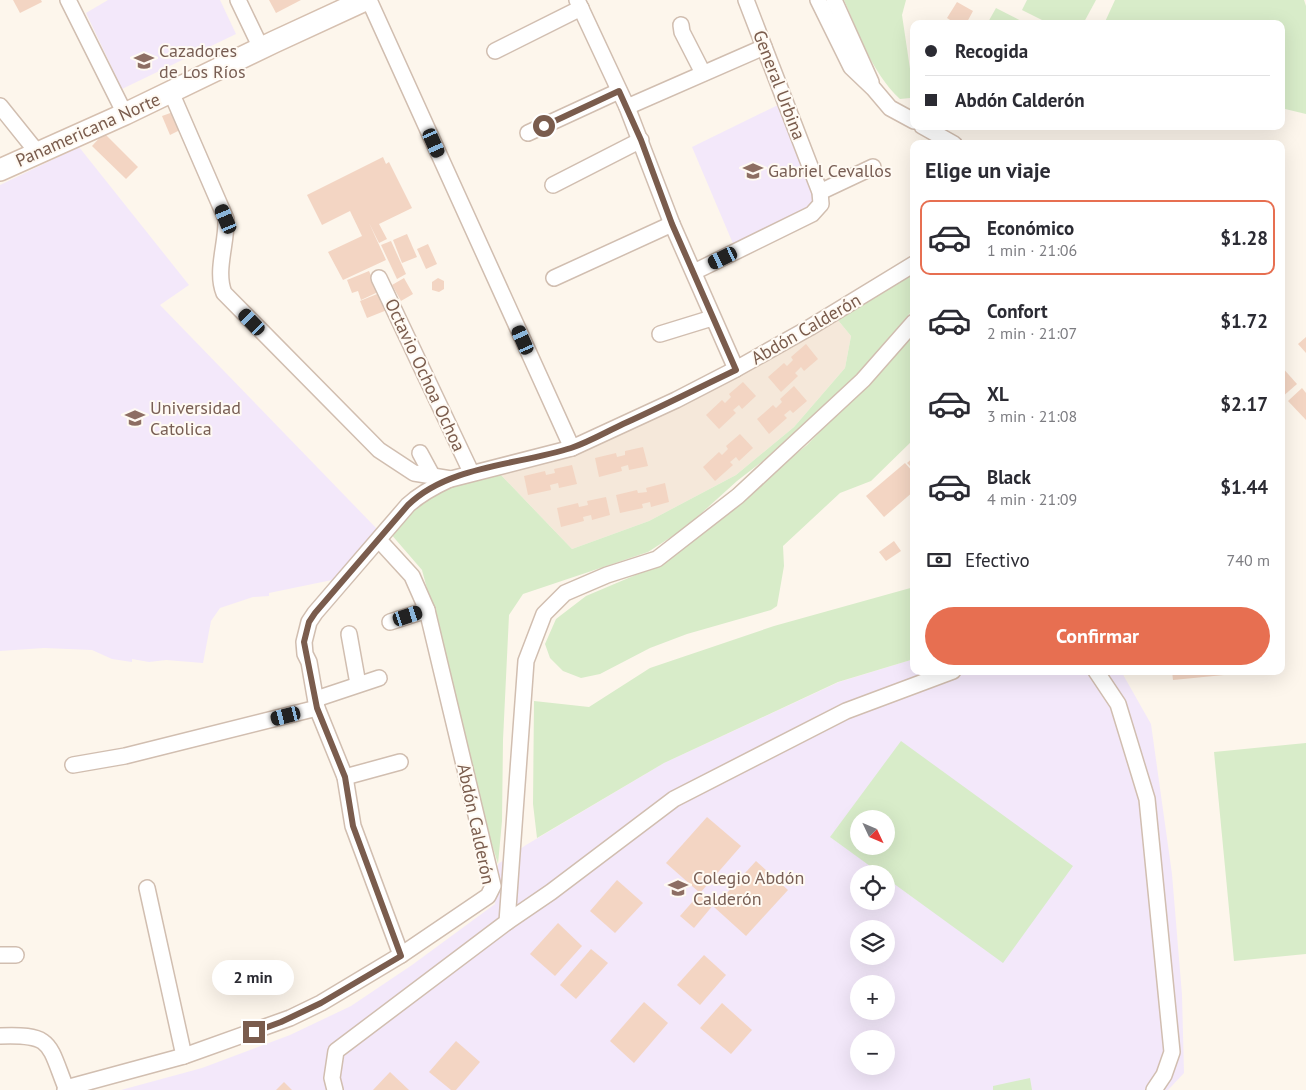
<!DOCTYPE html>
<html lang="es">
<head>
<meta charset="utf-8">
<style>
	body { margin:0; font-family:"PT Sans",sans-serif; background:#f2f2f3; color:#2b2b33; height:100vh; display:flex; flex-direction:column; font-size:19px; white-space:nowrap }
	* { box-sizing:border-box; margin:0 }
	p { font-size:16px; color:#7c7c81 }
	.icon { flex:none; width:28px; height:28px; fill:none; stroke:currentColor; stroke-width:2; stroke-linecap:round; stroke-linejoin:round }
	.map { position:relative; flex:1; overflow:hidden }
	.drawer { position:absolute; left:910px; top:140px; width:375px; height:535px; display:flex; flex-direction:column; background:#fff; border-radius:10px; box-shadow:0 5px 20px #0002 }
	.drawer>* { flex:none }
	.hud { position:absolute; left:910px; top:20px; width:375px; height:110px; border-radius:10px; box-shadow:0 5px 20px #0002; display:grid; align-content:center; height:110px; padding:0 15px; background:#fff }
	.needle { width:32px; rotate:134deg }
	.tools { position:absolute; left:850px; top:810px; display:grid; gap:10px }
	.tools a { display:grid; place-items:center; width:45px; height:45px; border-radius:50%; background:#fff; box-shadow:0 5px 20px #0002; font-size:25px }
	.end { position:absolute; width:22px; height:22px; margin:-11px; border:6px solid #7a5c4d; background:#fff; box-shadow:0 0 0 2px #fff }
	.from { border-radius:50% }
	.bubble { position:absolute; height:35px; border-radius:18px; background:#fff; box-shadow:0 5px 20px #0002; font-size:16px; font-weight:600; line-height:35px; text-align:center }
	.car { position:absolute; width:15px; height:30px; margin:-15px -8px; border-radius:6px; box-shadow:0 0 4px 1px #0007; background:linear-gradient(#222 24%,#8ab4d8 0 40%,#222 0 76%,#8ab4d8 0 86%,#222 0) }
	.hud b { display:flex; align-items:center; gap:18px; height:48px; font-size:19px }
	.hud b+b { border-top:1px solid #e1e1e2 }
	.hud i { width:12px; height:12px; background:#2b2b33 }
	ul { padding:0; list-style:none }
	li { display:flex; align-items:center; gap:15px; height:75px; margin:0 10px 8px; padding:0 5px; border:2px solid transparent; border-radius:10px }
	li div { flex:1 }
	li b { display:block; font-size:19px }
	li em { font-style:normal; font-weight:600 }
	li.active { border-color:#e76f51 }
	li>.icon { width:45px; height:45px; stroke-width:1.5 }
	h2 { padding:0 15px; font-size:22px; line-height:60px }
	.pay { display:flex; align-items:center; gap:12px; height:55px; padding:0 15px; font-size:19px }
	.pay p { margin-inline-start:auto }
	.primary-button { display:flex; gap:10px; margin-top:auto; padding:10px 15px }
	.primary-button a { flex:1; height:58px; border-radius:30px; background:#e76f51; color:#fff; font-size:20px; font-weight:600; line-height:58px; text-align:center }
	.map>svg:first-child { display:block }
</style>
</head>
<body>
<div class="map">
<svg width="1306" height="1090" viewBox="0 0 1306 1090">
	<rect width="100%" height="100%" fill="#fdf6ec"/>
	<polygon fill="#f5e8da" points="837,319 851,336 845,368 794,427 736,475 649,521 572,549 499,473 577,452 638,427"/>
	<g fill="#f3e8fa" fill-rule="evenodd">
		<polygon points="108,0 220,0 236,34 122,89 86,13"/>
		<polygon points="778,105 815,199 811,209 734,246 692,147"/>
		<polygon points="79,147 189,285 160,305 379,531 332,580 269,593 269,596 253,597 220,608 211,621 203,663 166,660 149,662 132,659 132,662 112,659 92,650 44,648 0,651 0,185"/>
		<path d="M914,659V671H1121L1151,724L1172,874L1182,995L1184,1073L1168,1090H121L202,1068L290,1035L351,1006L412,965L495,904L498,864L526,845L664,763L839,682ZM859,819H886V846H859ZM859,874H886V901H859ZM859,929H886V956H859ZM859,984H886V1011H859ZM859,1039H886V1066H859Z"/>
	</g>
	<g fill="#d8ecc9" fill-rule="evenodd">
		<path d="M844,0H906L902,15L913,89L910,98L900,99C872,73 859,34 844,0Z"/>
		<polygon points="1027,0 1096,0 1083,24 1050,24 1022,10"/>
		<polygon points="1115,0 1304,0 1306,6 1306,114 1281,108 1281,24 1104,24"/>
		<polygon points="996,8 1027,24 987,24"/>
		<polygon points="914,272 914,308 883,347 841,394 777,450 737,481 685,528 648,552 523,594 509,615 503,740 502,821 498,864 468,767 448,667 422,570 390,533 407,513 443,489 499,473 572,549 649,521 736,475 794,427 845,368 851,336 837,319"/>
		<polygon points="914,330 914,439 871,481 840,493 783,546 784,566 777,606 771,610 687,634 650,648 600,674 581,678 563,671 550,658 545,644 556,619 586,596 645,571 674,556 711,526 740,499 807,445 901,348"/>
		<polygon points="914,587 914,659 838,682 664,763 537,838 533,804 534,701 589,707 650,668 774,626"/>
		<path d="M901,741L1073,866L1003,963L886,878V874H881L830,837ZM859,819H886V846H859Z"/>
		<polygon points="1306,743 1306,954 1234,961 1214,752"/>
		<polygon points="1030,1078 1032,1090 993,1090 993,1086"/>
	</g>
	<g fill="#f3d5c3">
		<polygon points="13,0 41,0 42,2 20,13"/>
		<polygon points="269,0 301,0 276,13"/>
		<polygon points="957,2 973,11 966,24 948,24 950,20 947,18"/>
		<polygon points="176,111 184,128 170,135 162,116"/>
		<polygon points="104,133 138,167 126,179 92,146"/>
		<polygon points="383,157 386,164 389,162 412,208 379,224 387,239 379,243 369,223 386,260 343,280 328,252 362,236 350,211 322,225 307,195"/>
		<polygon points="407,234 417,257 402,263 393,240"/>
		<polygon points="391,241 406,274 397,279 381,245"/>
		<polygon points="428,244 437,264 426,269 417,249"/>
		<polygon points="369,271 378,292 361,300 358,291 352,293 347,280"/>
		<polygon points="404,278 413,294 401,301 392,285"/>
		<polygon points="438,278 444,281 444,289 439,292 432,290 432,282"/>
		<polygon points="382,292 387,310 367,318 360,301"/>
		<polygon points="1306,337 1306,353 1298,344"/>
		<polygon points="806,344 818,359 804,371 801,367 795,373 798,376 781,392 768,377 784,363 787,366 793,360 791,357"/>
		<polygon points="1281,366 1297,384 1281,398"/>
		<polygon points="743,382 756,396 742,409 739,405 733,410 736,413 719,429 706,415 722,400 725,403 731,397 729,394"/>
		<polygon points="794,386 807,401 793,413 790,410 784,415 787,418 769,434 757,419 773,405 776,408 782,402 780,399"/>
		<polygon points="1302,388 1306,393 1306,420 1288,401"/>
		<polygon points="740,434 753,448 739,461 736,457 730,462 733,465 715,481 703,467 719,452 722,455 728,449 726,446"/>
		<polygon points="643,447 648,466 629,470 628,465 621,467 622,471 599,477 595,458 616,453 617,457 625,455 625,451"/>
		<polygon points="914,457 914,470 907,463"/>
		<polygon points="905,463 914,473 914,491 884,517 866,496"/>
		<polygon points="572,465 577,484 559,488 558,483 550,485 551,490 528,495 524,476 545,471 546,475 555,473 554,469"/>
		<polygon points="665,483 669,502 651,507 650,502 642,504 643,508 620,513 616,495 637,490 638,493 647,492 646,488"/>
		<polygon points="606,497 610,515 592,520 591,515 583,517 584,521 561,527 557,508 578,503 579,507 588,505 587,501"/>
		<polygon points="894,541 901,551 886,561 879,552"/>
		<polygon points="1172,671 1224,671 1224,675 1173,680"/>
		<polygon points="707,817 741,846 700,893 666,863"/>
		<polygon points="756,861 788,890 746,936 714,907"/>
		<polygon points="617,880 643,903 615,933 590,911"/>
		<polygon points="701,892 714,904 694,928 680,916"/>
		<polygon points="558,923 582,946 555,976 530,954"/>
		<polygon points="591,949 608,963 576,999 560,985"/>
		<polygon points="704,955 726,975 700,1005 677,985"/>
		<polygon points="644,1002 668,1023 634,1063 610,1041"/>
		<polygon points="722,1003 752,1030 731,1054 700,1028"/>
		<polygon points="456,1041 480,1062 456,1090 451,1090 429,1072"/>
		<polygon points="390,1072 409,1090 373,1090"/>
		<polygon points="284,1082 292,1090 276,1090"/>
	</g>
	<g fill="none" stroke-linecap="round" stroke-linejoin="round">
		<defs>
			<g id="street">
				<polyline points="68,0 125,114"/>
				<polyline points="238,0 261,48"/>
				<polyline points="369,0 572,448"/>
				<polyline points="577,0 627,107 672,224 736,369"/>
				<polyline points="818,0 851,67 873,88 890,108 914,121"/>
				<polyline points="834,0 871,82"/>
				<polyline points="681,25 682,32 703,73"/>
				<polyline points="495,51 581,8"/>
				<path d="M171,92L226,219C227,243 215,271 224,293L379,450L414,473L451,479L572,448L676,400L736,369L809,328L914,264"/>
				<polyline points="0,106 37,152"/>
				<polyline points="627,107 764,47"/>
				<polyline points="922,126 954,144"/>
				<polyline points="528,133 619,91"/>
				<polyline points="553,185 641,140"/>
				<polyline points="820,192 873,167"/>
				<polyline points="694,272 812,214 821,204 820,192 746,0"/>
				<polyline points="379,278 471,472"/>
				<polyline points="554,278 672,224"/>
				<polyline points="660,334 712,318"/>
				<polyline points="420,453 433,477"/>
				<polyline points="390,622 427,610"/>
				<polyline points="349,634 358,684"/>
				<polyline points="1096,671 1118,704 1147,799 1172,1052 1164,1075 1154,1090"/>
				<polyline points="316,699 379,678"/>
				<polyline points="73,765 125,756 317,708"/>
				<polyline points="345,777 400,762"/>
				<polyline points="147,888 184,1056"/>
				<polyline points="507,922 551,892 674,799 846,711 953,671"/>
				<polyline points="0,955 16,955"/>
				<path d="M401,955L353,826L345,777L317,708L309,662L305,654L304,642L309,622L315,613L408,505C421,493 435,486 450,479"/>
				<path d="M0,1036C53,1034 48,1043 66,1088"/>
				<polyline points="65,1090 66,1088 184,1056 290,1018 321,1003 401,955 488,896 493,886 427,610 412,576 379,540"/>
				<polyline points="335,1090 332,1078 336,1051 507,922 526,661 544,614 565,593 607,575 657,559 738,496 863,380 914,322"/>
			</g>
			<polyline id="secondary" points="0,170 125,114 274,42 365,0"/>
		</defs>
		<use href="#street" stroke="#d1beb0" stroke-width="18"/>
		<use href="#secondary" stroke="#d6c0b0" stroke-width="24"/>
		<use href="#street" stroke="#fff" stroke-width="15"/>
		<use href="#secondary" stroke="#fff" stroke-width="21"/>
	</g>
	<g fill="none" stroke-linecap="round" stroke-linejoin="round">
		<path stroke="#7a5c4d" stroke-width="6" d="M254,1032L281,1022L321,1003L401,956L353,826L345,777L317,708L304,642L309,622L315,613L408,505C449,465 519,465 571,448C589,442 606,432 623,424C661,407 698,388 736,370L672,224L641,140L619,91L544,126"/>
	</g>
	<defs>
		<symbol id="school-bare" viewBox="-9 -9 18 18"><path d="M0-5L7-2L0 1L-7-2ZM-4 1L0 2.5L4 1V4Q0 6-4 4Z" fill="#8d6e63" stroke="#fffaf3" stroke-width="2.5" paint-order="stroke"/></symbol>
		<symbol id="university-bare" viewBox="-9 -9 18 18"><path d="M0-5L7-2L0 1L-7-2ZM-4 1L0 2.5L4 1V4Q0 6-4 4Z" fill="#8d6e63" stroke="#fffaf3" stroke-width="2.5" paint-order="stroke"/></symbol>
	</defs>
	<g fill-rule="evenodd">
		<use href="#school-bare" x="130" y="47" width="28" height="28"/>
		<use href="#school-bare" x="739" y="157" width="28" height="28"/>
		<use href="#university-bare" x="121" y="404" width="28" height="28"/>
		<use href="#school-bare" x="664" y="874" width="28" height="28"/>
	</g>
	<g text-anchor="middle" stroke-width="4" stroke-linejoin="round" paint-order="stroke">
		<g font-size="18" fill="#785e54" stroke="#fffaf3" text-anchor="start">
			<text x="159" y="57">Cazadores<tspan x="159" dy="21">de Los Ríos</tspan></text>
			<text x="768" y="177">Gabriel Cevallos</text>
			<text x="150" y="414">Universidad<tspan x="150" dy="21">Catolica</tspan></text>
			<text x="693" y="884">Colegio Abdón<tspan x="693" dy="21">Calderón</tspan></text>
		</g>
		<g font-size="18" fill="#7a5c4d" stroke="#fffaf3">
			<text transform="translate(779 85) rotate(69)" y="6">General Urbina</text>
			<text transform="translate(88 130) rotate(-24)" y="6">Panamericana Norte</text>
			<text transform="translate(806 329) rotate(-30)" y="6">Abdón Calderón</text>
			<text transform="translate(425 375) rotate(65)" y="6">Octavio Ochoa Ochoa</text>
			<text transform="translate(476 824) rotate(78)" y="6">Abdón Calderón</text>
		</g>
	</g>
</svg>
<div class="tools">
<a><svg class="needle" viewBox="-14 -14 28 28"><path d="M0-13l5 13h-10z" fill="#e53935"/><path d="M0 13l5-13h-10z" fill="#7c7c81"/></svg></a>
<a><svg class="icon" aria-label="locate" viewBox="0 0 24 24"><circle cx="12" cy="12" r="6"/><path d="M12 2v4M12 18v4M2 12h4M18 12h4"/></svg></a>
<a><svg class="icon" aria-label="layers" viewBox="0 0 24 24"><path d="M12 4l9 5-9 5-9-5zM3 14l9 5 9-5"/></svg></a>
<a>+</a>
<a>−</a>
</div>
<i class="end from" style="left:544px;top:126px"></i>
<i class="end" style="left:254px;top:1032px"></i>
<div class="bubble" style="left:212px;top:960px;width:82px">2 min</div>
<i class="car" style="left:434px;top:143px;rotate:156deg"></i>
<i class="car" style="left:226px;top:219px;rotate:337deg"></i>
<i class="car" style="left:723px;top:258px;rotate:244deg"></i>
<i class="car" style="left:252px;top:322px;rotate:316deg"></i>
<i class="car" style="left:523px;top:340px;rotate:336deg"></i>
<i class="car" style="left:408px;top:616px;rotate:72deg"></i>
<i class="car" style="left:286px;top:716px;rotate:256deg"></i>
<div class="hud">
<b><i class="from"></i>Recogida</b>
<b><i></i>Abdón Calderón</b>
</div>
<section class="drawer">
<h2>Elige un viaje</h2>
<ul>
<li class="active"><svg class="icon" aria-label="car" viewBox="0 0 24 24"><path d="M5 17H2v-5l4-1 3-4h7l3 4 3 1v5h-3M9 17h6M6 11h13"/><circle cx="7" cy="17" r="2"/><circle cx="17" cy="17" r="2"/></svg><div><b>Económico</b><p>1 min · 21:06</p></div><em>$1.28</em></li>
<li><svg class="icon" aria-label="car" viewBox="0 0 24 24"><path d="M5 17H2v-5l4-1 3-4h7l3 4 3 1v5h-3M9 17h6M6 11h13"/><circle cx="7" cy="17" r="2"/><circle cx="17" cy="17" r="2"/></svg><div><b>Confort</b><p>2 min · 21:07</p></div><em>$1.72</em></li>
<li><svg class="icon" aria-label="car" viewBox="0 0 24 24"><path d="M5 17H2v-5l4-1 3-4h7l3 4 3 1v5h-3M9 17h6M6 11h13"/><circle cx="7" cy="17" r="2"/><circle cx="17" cy="17" r="2"/></svg><div><b>XL</b><p>3 min · 21:08</p></div><em>$2.17</em></li>
<li><svg class="icon" aria-label="car" viewBox="0 0 24 24"><path d="M5 17H2v-5l4-1 3-4h7l3 4 3 1v5h-3M9 17h6M6 11h13"/><circle cx="7" cy="17" r="2"/><circle cx="17" cy="17" r="2"/></svg><div><b>Black</b><p>4 min · 21:09</p></div><em>$1.44</em></li>
</ul>
<div class="pay"><svg class="icon" aria-label="cash" viewBox="0 0 24 24"><path d="M3 7h18v10H3z"/><circle cx="12" cy="12" r="2"/></svg>Efectivo<p>740 m</p></div>
<div class="primary-button"><a>Confirmar</a></div>
</section>
</div>
</body>
</html>
